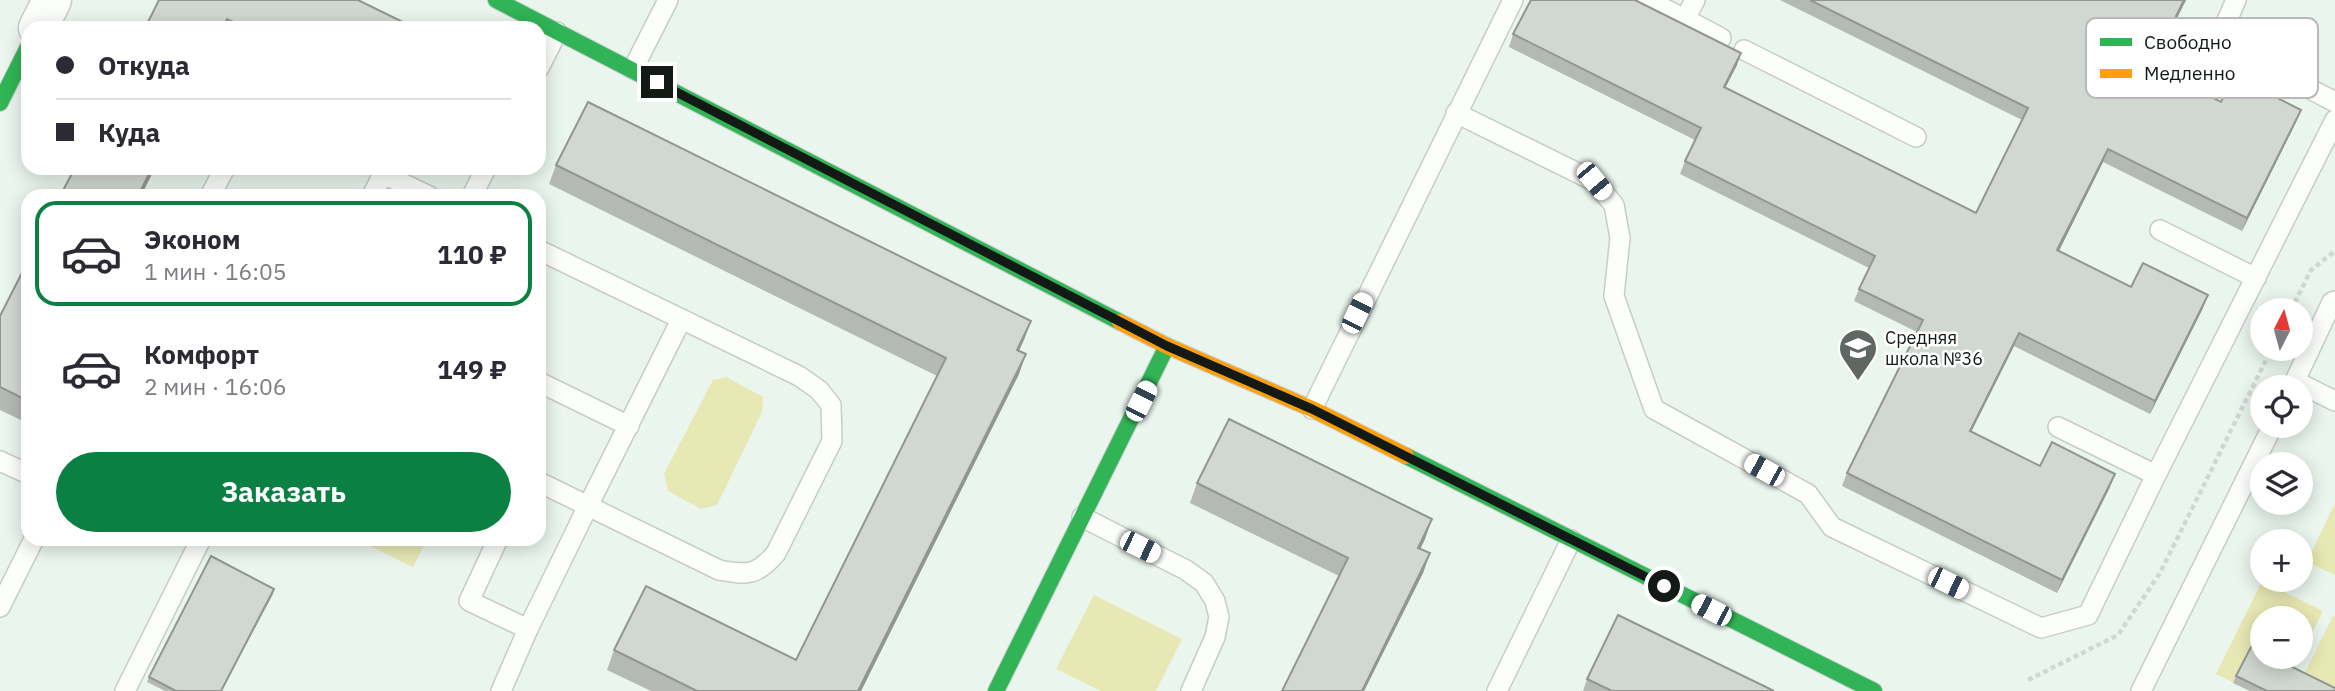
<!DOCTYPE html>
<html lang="ru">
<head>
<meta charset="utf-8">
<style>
	body { margin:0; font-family:"IBM Plex Sans",sans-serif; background:#f2f2f3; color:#2b2b33; height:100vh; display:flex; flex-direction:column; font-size:26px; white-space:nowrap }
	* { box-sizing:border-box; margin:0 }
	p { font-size:23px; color:#7c7c81 }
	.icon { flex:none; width:38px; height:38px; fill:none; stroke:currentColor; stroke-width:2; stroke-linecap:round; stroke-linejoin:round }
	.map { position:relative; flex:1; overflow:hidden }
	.sheet { position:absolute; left:21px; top:189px; width:525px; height:357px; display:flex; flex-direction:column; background:#fff; border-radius:21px; box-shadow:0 4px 18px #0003 }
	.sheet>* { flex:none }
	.banner { position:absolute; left:21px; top:21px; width:525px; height:154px; border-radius:21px; box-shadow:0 4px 18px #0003; display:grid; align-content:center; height:154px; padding:0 35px; background:#fff }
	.needle { width:46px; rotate:6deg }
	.tools { position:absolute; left:2250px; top:298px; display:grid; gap:14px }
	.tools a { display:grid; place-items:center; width:63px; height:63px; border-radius:50%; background:#fff; box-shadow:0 4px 18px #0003; font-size:35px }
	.end { position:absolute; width:32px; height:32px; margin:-16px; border:9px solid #131a16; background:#fff; box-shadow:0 0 0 4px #fff }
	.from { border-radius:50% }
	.car { position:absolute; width:21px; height:42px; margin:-21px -10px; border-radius:9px; box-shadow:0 0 5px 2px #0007; background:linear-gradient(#fff 24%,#345 0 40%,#fff 0 76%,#345 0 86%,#fff 0) }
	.banner b { display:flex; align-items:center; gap:24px; height:66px; font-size:26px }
	.banner b+b { border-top:2px solid #e1e1e2 }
	.banner i { width:18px; height:18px; background:#2b2b33 }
	ul { padding:12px 0 0; list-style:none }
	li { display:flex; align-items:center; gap:21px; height:105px; margin:0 14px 10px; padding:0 21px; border:4px solid transparent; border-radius:21px }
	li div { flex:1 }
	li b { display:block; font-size:26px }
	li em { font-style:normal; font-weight:800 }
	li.current { border-color:#0b8043 }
	li>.icon { width:63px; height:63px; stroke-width:1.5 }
	.primary-button { display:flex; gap:14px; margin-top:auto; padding:14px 35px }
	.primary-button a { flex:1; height:80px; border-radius:42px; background:#0b8043; color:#fff; font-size:28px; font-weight:800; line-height:80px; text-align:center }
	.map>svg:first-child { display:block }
</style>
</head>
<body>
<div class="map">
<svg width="2335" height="691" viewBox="0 0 2335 691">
	<rect width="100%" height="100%" fill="#eaf5ee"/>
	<g fill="#e7e8b3">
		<polygon points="726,377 763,397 762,412 717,505 701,509 668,491 664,474 713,380"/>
		<polygon points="2335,503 2335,575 2307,562"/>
		<polygon points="356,539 427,539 413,567"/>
		<polygon points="2262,581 2323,611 2301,654 2301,618 2263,618 2263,656 2300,656 2283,691 2250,691 2216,674"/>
		<polygon points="1094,595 1182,639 1156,691 1101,691 1056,669"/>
		<polygon points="2333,616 2335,617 2335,691 2296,691"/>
	</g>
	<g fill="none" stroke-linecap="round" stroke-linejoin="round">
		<defs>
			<g id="lane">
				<polyline points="1647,0 1685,19 1695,0"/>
				<polyline points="2236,0 2218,41 2335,102"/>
				<polyline points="1685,19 1721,38"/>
				<polyline points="1744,50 1916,137"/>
				<polyline points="539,68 557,32"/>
				<polyline points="633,69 668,0"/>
				<polyline points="2201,76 2218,41"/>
				<polyline points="1456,113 1594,181 1614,205 1620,238 1614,296 1654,409 1808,494 1832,527 2041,628 2088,615 2156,475 2335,120"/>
				<polyline points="210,196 225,168"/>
				<polyline points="372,196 383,174 429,196"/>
				<polyline points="472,196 486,168"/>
				<polyline points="2160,230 2256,278"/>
				<polyline points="2295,381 2335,401"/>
				<polyline points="539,382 629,426"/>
				<polyline points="2292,387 2332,302 2335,301"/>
				<polyline points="1312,409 1513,0"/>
				<polyline points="2058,427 2156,475"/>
				<polyline points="0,461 28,474"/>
				<polyline points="539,482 588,506 681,320"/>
				<polyline points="1082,517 1186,570 1204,583 1215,601 1219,617 1215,637 1191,691"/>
				<polyline points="498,539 469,601 528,629"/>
				<polyline points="0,607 34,539"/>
				<polyline points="125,691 201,539"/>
				<path d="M501,691L528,629L588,506L719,570C747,575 757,576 776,553L832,441L831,405L819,390L799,376L539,250"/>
				<polyline points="1497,691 1571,540"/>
				<polyline points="2141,691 2273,425"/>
			</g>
			<polyline id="street" points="38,28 52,0"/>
			<g id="fast">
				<polyline points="496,0 1120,322"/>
				<polyline points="0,103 28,47"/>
				<polyline points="1406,456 1874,691"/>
				<polyline points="996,691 1167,346"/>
			</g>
			<polyline id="slow" points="1120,322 1167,346 1312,409 1406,456"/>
		</defs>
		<use href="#lane" stroke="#c6cdc9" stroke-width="22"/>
		<use href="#street" stroke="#c6cdc9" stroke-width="41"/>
		<use href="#fast" stroke="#c6cdc9" stroke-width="18"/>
		<use href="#slow" stroke="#c6cdc9" stroke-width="18"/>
		<g stroke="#d2d6d4" stroke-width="4.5" stroke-dasharray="5 3.5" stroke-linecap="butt">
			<polyline points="2291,310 2311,270 2335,251"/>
			<polyline points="2028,680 2118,635 2160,573 2272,348"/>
		</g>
		<use href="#lane" stroke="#fcfefc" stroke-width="19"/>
		<use href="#street" stroke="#fcfefc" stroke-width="38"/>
		<use href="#fast" stroke="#30b455" stroke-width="16"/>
		<use href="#slow" stroke="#ff9f0a" stroke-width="16"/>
	</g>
	<g fill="#b4b9b4">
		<polygon points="159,0 411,28 145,28"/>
		<polygon points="1780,0 2186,0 2152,68 2221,102 2301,110 2296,122 2242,231 2103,162 2059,250 2131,287 2203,308 2150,414 2014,346 1971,432 2040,466 2110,487 2057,593 1842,486 1847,473 1917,332 1854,301 1859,289 1869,268 1680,174 1685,161 1695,140 1509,47 1513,34 1737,65 1725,88 1976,213 2022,120"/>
		<polygon points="556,165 1031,321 1019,351 1019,374 861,691 651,691 607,670 614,650 796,660 937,376 549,184"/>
		<polygon points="28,261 28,420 27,423 0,410 0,316"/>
		<polygon points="1197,483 1425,539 1420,549 1430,553 1423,573 1364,691 1282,691 1339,576 1190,503"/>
		<polygon points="274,589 222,691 165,691 147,682 149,677"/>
		<polygon points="2236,676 2335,691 2250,691 2233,683"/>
		<polygon points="1587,679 1774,691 1583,691"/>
	</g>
	<g fill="#929692">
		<polygon points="2184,0 2186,0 2146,80 2151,67"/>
		<polygon points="1741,53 1737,65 1719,100 1724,87"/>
		<polygon points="2301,110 2296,122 2242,231 2247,218"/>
		<polygon points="2108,149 2103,162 2053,263 2057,250"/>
		<polygon points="152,168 155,168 141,196 138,196"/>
		<polygon points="2208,295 2203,308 2150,414 2155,401"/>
		<polygon points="1031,321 1024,340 1010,369 1017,350"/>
		<polygon points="2019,333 2014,346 1965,444 1970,431"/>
		<polygon points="1026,354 1019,374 861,691 858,691"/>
		<polygon points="2115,474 2110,487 2057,593 2062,580"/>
		<polygon points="1432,519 1425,539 1411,567 1418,548"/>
		<polygon points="1430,553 1423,573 1364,691 1362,691"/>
		<polygon points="274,589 273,594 221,691"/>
	</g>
	<g fill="#d1d7d1" stroke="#929692" stroke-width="2">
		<polygon points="159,0 358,0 411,26 410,28 246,28 227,19 223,28 145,28"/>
		<polygon points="1531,0 1635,0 1741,53 1724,87 1976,213 2028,108 1810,0 2184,0 2151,67 2221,102 2234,76 2301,110 2247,218 2108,149 2057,250 2131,287 2143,263 2208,295 2155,401 2019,333 1970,431 2040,466 2052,442 2115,474 2062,580 1847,473 1923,320 1859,289 1875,256 1685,161 1701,128 1513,34"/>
		<polygon points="588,102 1031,321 1017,350 1026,354 858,691 697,691 614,650 646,586 796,660 946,358 556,165"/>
		<polygon points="75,168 152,168 138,196 60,196"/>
		<polygon points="28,261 28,401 0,387 0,316"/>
		<polygon points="1229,419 1432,519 1418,548 1430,553 1362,691 1282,691 1348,558 1197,483"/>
		<polygon points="211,556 274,589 221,691 176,691 149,677"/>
		<polygon points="1618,615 1774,691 1612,691 1587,679"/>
		<polygon points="2251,647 2263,653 2263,656 2270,656 2335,688 2335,691 2267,691 2236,676"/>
	</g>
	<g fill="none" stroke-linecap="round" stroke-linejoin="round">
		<polyline stroke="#131a16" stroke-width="9" points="657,82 1167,346 1312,409 1664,586"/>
	</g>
	<defs>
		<symbol id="school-pin" viewBox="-11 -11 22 30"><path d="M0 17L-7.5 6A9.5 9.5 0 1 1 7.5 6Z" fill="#5e6762" stroke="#fff"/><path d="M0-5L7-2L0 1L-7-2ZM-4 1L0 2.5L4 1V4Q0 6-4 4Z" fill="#fff"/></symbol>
	</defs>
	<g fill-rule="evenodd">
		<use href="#school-pin" x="1836" y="326" width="44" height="60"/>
	</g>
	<g text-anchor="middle" stroke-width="5" stroke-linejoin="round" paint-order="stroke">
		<g font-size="18" fill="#131a16" stroke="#fff" text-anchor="start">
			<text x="1885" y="344">Средняя<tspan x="1885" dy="21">школа №36</tspan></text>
		</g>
	</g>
	<rect x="2086" y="18" width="232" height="80" rx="10" fill="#fff" stroke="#b8bab9" stroke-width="2"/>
	<rect x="2100" y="38" width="32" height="8" fill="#30b455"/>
	<rect x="2100" y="69" width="32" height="9" fill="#ff9f0a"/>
	<g font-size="19" fill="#131a16">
		<text x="2144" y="49">Свободно</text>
		<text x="2144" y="80">Медленно</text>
	</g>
</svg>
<div class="tools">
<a><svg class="needle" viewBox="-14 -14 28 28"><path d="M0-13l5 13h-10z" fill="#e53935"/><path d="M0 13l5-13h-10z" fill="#7c7c81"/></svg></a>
<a><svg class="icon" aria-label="locate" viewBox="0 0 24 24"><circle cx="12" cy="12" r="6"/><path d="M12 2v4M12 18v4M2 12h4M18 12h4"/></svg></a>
<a><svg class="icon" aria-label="layers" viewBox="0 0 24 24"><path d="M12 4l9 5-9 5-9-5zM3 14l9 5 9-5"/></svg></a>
<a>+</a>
<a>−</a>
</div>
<i class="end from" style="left:1664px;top:586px"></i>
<i class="end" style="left:657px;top:82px"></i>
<i class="car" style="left:1594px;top:181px;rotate:140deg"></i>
<i class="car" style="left:1357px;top:313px;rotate:26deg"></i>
<i class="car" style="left:1141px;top:401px;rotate:27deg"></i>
<i class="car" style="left:1764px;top:470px;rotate:299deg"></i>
<i class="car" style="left:1140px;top:547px;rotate:116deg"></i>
<i class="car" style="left:1948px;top:583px;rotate:116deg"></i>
<i class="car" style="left:1711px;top:610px;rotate:297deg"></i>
<div class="banner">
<b><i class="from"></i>Откуда</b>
<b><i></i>Куда</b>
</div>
<section class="sheet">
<ul>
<li class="current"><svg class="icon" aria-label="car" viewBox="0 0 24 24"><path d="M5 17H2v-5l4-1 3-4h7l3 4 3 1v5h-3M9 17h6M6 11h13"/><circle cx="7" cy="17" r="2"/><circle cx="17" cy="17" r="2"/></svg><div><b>Эконом</b><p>1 мин · 16:05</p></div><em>110 ₽</em></li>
<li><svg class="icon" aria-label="car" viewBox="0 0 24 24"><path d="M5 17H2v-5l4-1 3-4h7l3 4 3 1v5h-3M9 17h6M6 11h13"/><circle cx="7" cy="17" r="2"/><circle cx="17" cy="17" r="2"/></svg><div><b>Комфорт</b><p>2 мин · 16:06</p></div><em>149 ₽</em></li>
</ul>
<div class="primary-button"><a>Заказать</a></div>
</section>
</div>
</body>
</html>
